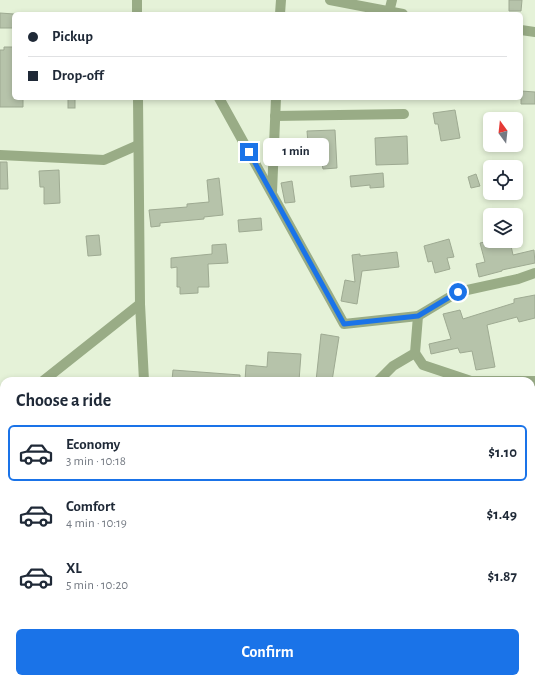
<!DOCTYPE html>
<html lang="en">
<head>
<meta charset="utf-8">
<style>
	body { margin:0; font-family:"Alegreya Sans",sans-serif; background:#f2f2f3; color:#1f2937; height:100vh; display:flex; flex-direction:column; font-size:15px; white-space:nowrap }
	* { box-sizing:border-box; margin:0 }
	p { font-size:13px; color:#747a83 }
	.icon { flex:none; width:22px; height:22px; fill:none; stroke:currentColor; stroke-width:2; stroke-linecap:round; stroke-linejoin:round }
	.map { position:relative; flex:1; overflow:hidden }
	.sheet { position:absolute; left:0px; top:377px; width:535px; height:306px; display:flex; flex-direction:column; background:#fff; border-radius:12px 12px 0 0; box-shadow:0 2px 6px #0003 }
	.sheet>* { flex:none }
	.banner { position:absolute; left:12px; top:12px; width:511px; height:88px; border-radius:6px; box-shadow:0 2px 6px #0003; display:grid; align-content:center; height:88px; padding:0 16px; background:#fff }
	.needle { width:26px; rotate:345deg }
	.buttons { position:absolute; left:483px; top:112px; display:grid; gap:8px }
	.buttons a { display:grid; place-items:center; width:40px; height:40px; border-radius:6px; background:#fff; box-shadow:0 2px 6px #0003; font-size:20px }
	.end { position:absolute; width:18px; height:18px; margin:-9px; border:5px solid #1a73e8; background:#fff; box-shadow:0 0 0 2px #fff }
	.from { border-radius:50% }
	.bubble { position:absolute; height:28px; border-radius:6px; background:#fff; box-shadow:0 2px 6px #0003; font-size:13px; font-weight:700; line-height:28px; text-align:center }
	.banner b { display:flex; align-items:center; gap:14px; height:38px; font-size:15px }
	.banner b+b { border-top:1px solid #e0e1e3 }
	.banner i { width:10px; height:10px; background:#1f2937 }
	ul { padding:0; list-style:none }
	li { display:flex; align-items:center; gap:12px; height:56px; margin:0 8px 6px; padding:0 8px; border:2px solid transparent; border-radius:6px }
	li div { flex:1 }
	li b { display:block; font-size:15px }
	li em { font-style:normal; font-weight:700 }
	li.selected { border-color:#1a73e8 }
	li>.icon { width:36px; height:36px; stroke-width:1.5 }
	h2 { padding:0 16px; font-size:18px; line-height:48px }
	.action { display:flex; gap:8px; margin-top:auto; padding:8px 16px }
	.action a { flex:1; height:46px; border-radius:6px; background:#1a73e8; color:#fff; font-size:16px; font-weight:700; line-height:46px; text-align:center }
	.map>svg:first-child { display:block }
</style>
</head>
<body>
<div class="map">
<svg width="535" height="683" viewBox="0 0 535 683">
	<rect width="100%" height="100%" fill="#e5f2d8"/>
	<g fill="#b6c3aa" stroke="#9eaa92">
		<polygon points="509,0 522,0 521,11 509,11"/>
		<polygon points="0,13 14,14 14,28 0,28"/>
		<polygon points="4,47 14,47 14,98 23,98 23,107 0,107 0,50 4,50"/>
		<polygon points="521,91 535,92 535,104 521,104"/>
		<rect x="68" y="99" width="7" height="9"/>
		<polygon points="455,110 460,138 441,141 438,124 435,124 433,113"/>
		<polygon points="335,130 337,168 323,169 322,164 313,164 313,156 309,156 307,131"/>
		<polygon points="407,136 408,164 376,165 375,138"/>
		<polygon points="0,162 7,162 8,189 0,189"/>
		<polygon points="59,170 60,203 44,204 44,187 40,187 39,171"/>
		<polygon points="383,173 384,187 370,188 370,185 351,187 350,176"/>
		<polygon points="476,174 480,186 471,188 468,177"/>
		<polygon points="219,178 223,215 204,217 204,219 160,223 160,226 151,227 149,210 187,207 187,204 209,202 207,180"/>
		<polygon points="292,181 295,202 285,203 281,183"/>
		<polygon points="261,218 262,230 239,232 238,220"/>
		<polygon points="99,235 101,255 88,256 86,236"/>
		<polygon points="449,239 454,257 447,258 450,269 435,273 432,261 428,262 424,246"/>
		<polygon points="489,241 510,241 513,255 534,250 535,263 502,270 502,271 479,277 476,264 485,262 480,243"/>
		<polygon points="226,244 228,263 208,264 209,287 198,287 198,293 180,294 180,287 177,287 177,267 171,268 171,258 212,254 212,245"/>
		<polygon points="397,252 399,267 362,271 357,304 341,301 345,280 355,282 352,255 360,254 360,256"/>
		<polygon points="535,295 535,318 519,322 517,317 487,325 495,367 476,370 472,351 460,353 458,348 431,354 429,344 451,339 443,314 460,310 463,319 514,303 514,299"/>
		<polygon points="321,334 339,337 332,381 316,381"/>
		<polygon points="268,352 301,354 299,381 245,381 246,365 267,367"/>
		<polygon points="173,370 240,375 240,381 172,380"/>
	</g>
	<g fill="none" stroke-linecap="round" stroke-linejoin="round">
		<g stroke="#99ac86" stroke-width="10">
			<polyline points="330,0 403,14"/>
			<polyline points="389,12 392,0"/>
			<polyline points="137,14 137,0"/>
			<polyline points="280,14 281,0"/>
			<polyline points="521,30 535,32"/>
			<polyline points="138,98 140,304 144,381"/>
			<polyline points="219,98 344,324 418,316 458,292 518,279 535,273"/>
			<polyline points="275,116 404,114"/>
			<polyline points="0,155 104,160 138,145"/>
			<polyline points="272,192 276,98"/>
			<polyline points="415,353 423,365 471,381 535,381"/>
			<polyline points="43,381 140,304"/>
			<polyline points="378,381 393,366 415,353 418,316"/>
			<polyline points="0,424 4,420"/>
			<polyline points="531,487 535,487"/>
			<polyline points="0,601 4,600"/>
			<polyline points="209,679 210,683"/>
			<polyline points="334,683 334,679"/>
			<polyline points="472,683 472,679"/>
		</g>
	</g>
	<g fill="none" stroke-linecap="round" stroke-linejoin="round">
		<polyline stroke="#1a73e8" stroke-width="5" points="249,152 344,324 418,316 458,292"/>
	</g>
</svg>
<div class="buttons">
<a><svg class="needle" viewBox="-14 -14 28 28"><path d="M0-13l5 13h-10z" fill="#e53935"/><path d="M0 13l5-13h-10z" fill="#747a83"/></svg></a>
<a><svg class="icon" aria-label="locate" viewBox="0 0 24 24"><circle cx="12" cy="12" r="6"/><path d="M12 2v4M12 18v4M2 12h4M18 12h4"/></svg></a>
<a><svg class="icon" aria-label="layers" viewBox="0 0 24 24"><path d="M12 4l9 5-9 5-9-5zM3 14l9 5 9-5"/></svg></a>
</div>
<i class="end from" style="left:458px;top:292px"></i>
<i class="end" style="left:249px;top:152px"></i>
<div class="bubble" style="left:263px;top:138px;width:66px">1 min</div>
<div class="banner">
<b><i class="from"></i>Pickup</b>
<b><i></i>Drop-off</b>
</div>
<section class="sheet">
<h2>Choose a ride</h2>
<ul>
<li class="selected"><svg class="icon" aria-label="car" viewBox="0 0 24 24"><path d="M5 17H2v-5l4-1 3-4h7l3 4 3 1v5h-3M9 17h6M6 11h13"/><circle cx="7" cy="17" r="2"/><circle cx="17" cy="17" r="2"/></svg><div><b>Economy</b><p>3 min · 10:18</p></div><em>$1.10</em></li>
<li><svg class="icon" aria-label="car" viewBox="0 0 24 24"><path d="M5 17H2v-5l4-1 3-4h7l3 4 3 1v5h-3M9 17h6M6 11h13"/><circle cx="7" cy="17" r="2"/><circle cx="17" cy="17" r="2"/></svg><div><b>Comfort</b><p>4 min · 10:19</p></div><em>$1.49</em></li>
<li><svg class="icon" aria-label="car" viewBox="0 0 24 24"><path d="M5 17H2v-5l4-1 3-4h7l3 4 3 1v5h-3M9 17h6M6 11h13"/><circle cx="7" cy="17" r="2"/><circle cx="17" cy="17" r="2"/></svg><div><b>XL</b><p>5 min · 10:20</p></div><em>$1.87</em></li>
</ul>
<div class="action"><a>Confirm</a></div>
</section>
</div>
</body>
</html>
